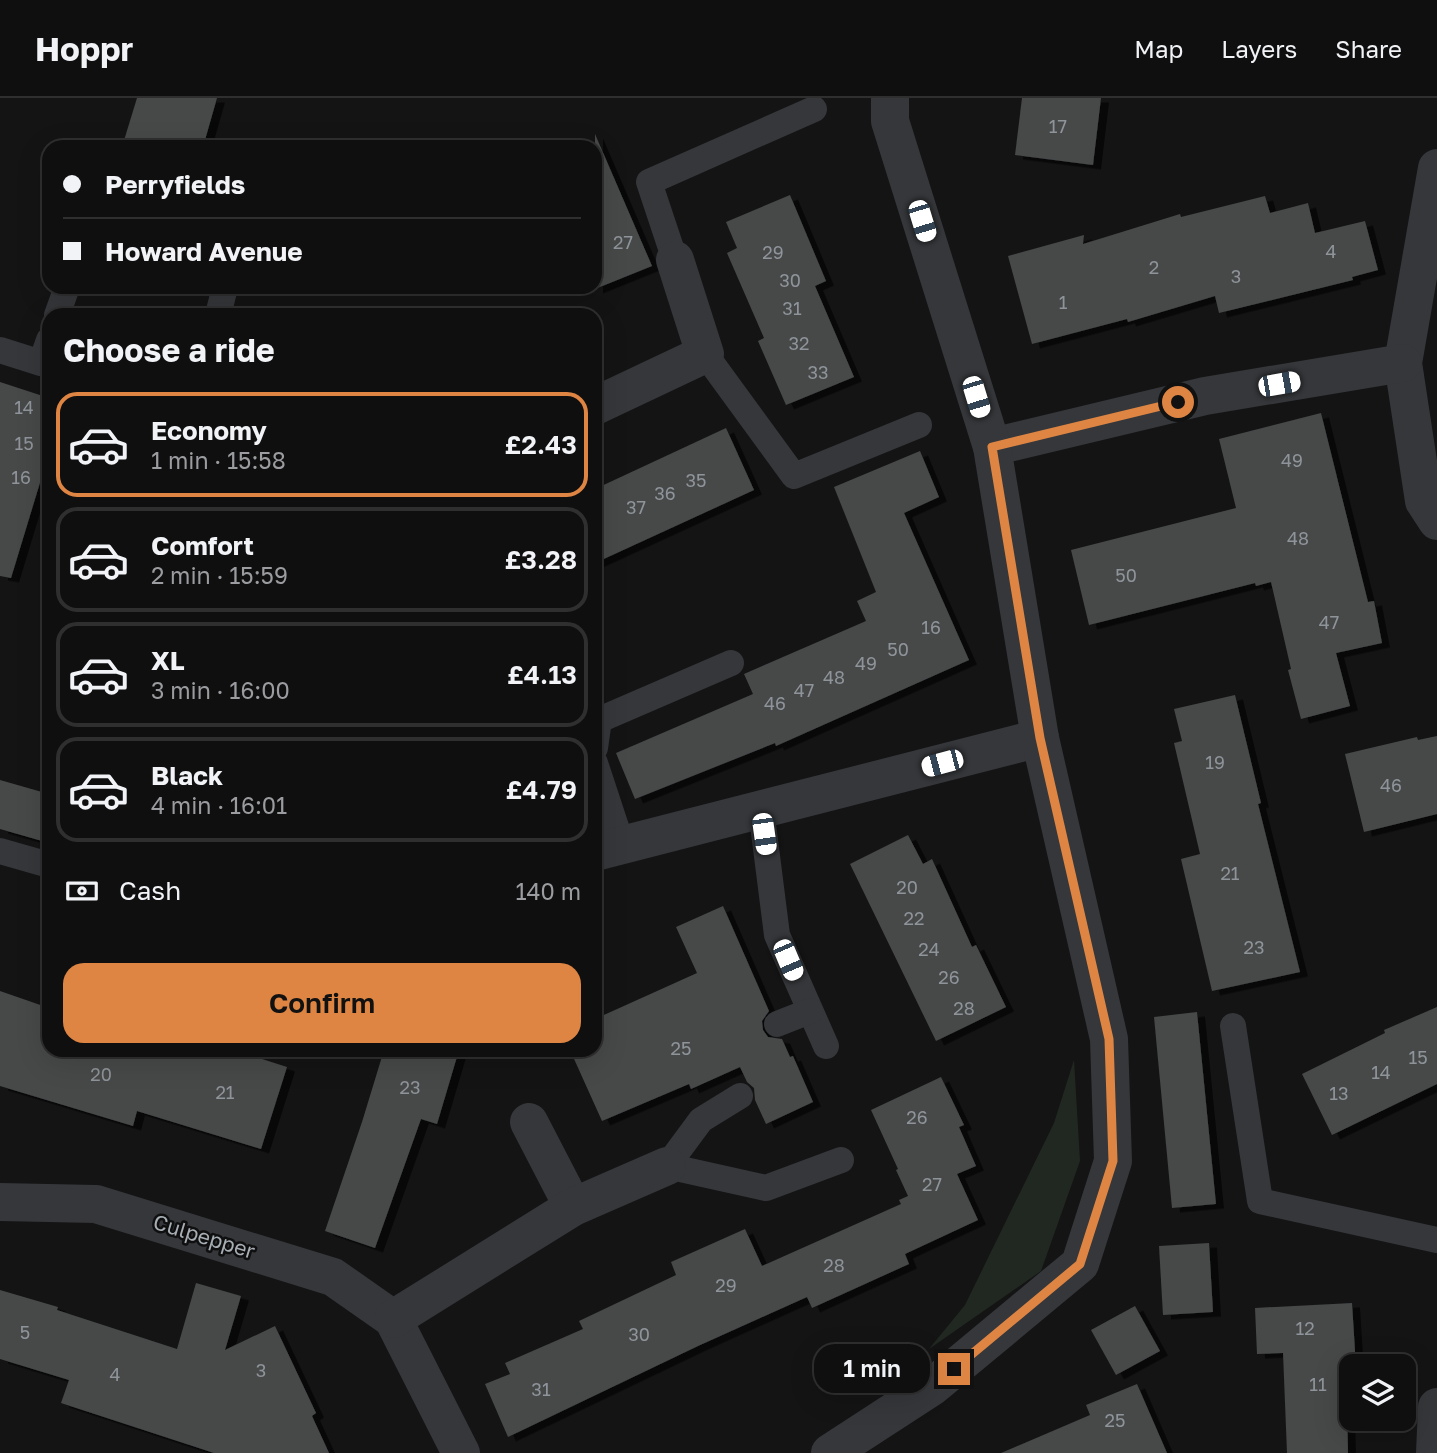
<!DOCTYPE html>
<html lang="en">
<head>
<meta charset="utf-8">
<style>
	body { margin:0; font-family:"Golos Text",sans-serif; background:#181819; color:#f1f3f6; height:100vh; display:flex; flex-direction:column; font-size:26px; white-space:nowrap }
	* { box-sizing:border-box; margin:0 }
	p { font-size:23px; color:#9b9c9f }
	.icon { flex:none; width:38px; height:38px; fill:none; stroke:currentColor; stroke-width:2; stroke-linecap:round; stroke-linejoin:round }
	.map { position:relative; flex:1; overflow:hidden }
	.drawer { position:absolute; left:42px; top:210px; width:560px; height:749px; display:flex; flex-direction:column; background:#0f0f10; border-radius:21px; box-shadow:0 7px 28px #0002,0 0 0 2px #2f2f30 }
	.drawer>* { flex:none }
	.top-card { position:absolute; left:42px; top:42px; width:560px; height:154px; border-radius:21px; box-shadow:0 7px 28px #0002,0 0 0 2px #2f2f30; display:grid; align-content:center; height:154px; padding:0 21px; background:#0f0f10 }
	.buttons { position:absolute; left:1339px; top:1256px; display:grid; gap:14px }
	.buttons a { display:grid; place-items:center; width:77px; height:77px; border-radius:14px; background:#0f0f10; box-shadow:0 7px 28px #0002,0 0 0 2px #2f2f30; font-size:35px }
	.end { position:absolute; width:32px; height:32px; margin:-16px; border:9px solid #de8543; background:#111; box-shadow:0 0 0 4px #111 }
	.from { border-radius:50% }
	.bubble { position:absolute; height:49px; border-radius:21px; background:#0f0f10; box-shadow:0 7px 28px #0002,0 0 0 2px #2f2f30; font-size:23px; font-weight:600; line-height:49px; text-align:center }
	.car { position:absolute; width:21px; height:42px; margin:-21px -10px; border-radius:9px; box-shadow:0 0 5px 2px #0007; background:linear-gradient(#fff 24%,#345 0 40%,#fff 0 76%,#345 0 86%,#fff 0) }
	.top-card b { display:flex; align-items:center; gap:24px; height:66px; font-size:26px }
	.top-card b+b { border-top:2px solid #2f2f30 }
	.top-card i { width:18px; height:18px; background:#f1f3f6 }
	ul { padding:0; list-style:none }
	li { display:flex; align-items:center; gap:21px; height:105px; margin:0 14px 10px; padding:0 7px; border:4px solid #2f2f30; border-radius:21px }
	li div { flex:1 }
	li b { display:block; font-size:26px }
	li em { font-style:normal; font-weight:600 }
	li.selected { border-color:#de8543 }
	li>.icon { width:63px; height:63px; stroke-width:1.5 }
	h2 { padding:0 21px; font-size:32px; line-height:84px }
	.pay { display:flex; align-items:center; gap:18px; height:77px; padding:0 21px; font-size:26px }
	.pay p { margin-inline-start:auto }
	.cta { display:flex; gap:14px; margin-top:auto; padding:14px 21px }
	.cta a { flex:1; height:80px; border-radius:21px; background:#de8543; color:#111; font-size:28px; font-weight:600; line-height:80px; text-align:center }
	header { display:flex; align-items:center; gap:42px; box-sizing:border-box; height:98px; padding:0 35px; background:#0f0f10; border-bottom:2px solid #2f2f30 }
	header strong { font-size:33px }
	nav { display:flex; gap:38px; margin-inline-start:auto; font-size:24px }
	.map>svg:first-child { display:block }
</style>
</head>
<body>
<header>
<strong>Hoppr</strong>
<nav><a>Map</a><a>Layers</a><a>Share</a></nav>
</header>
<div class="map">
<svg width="1437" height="1355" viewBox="0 0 1437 1355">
	<defs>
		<filter id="shadow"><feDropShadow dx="8" dy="4.5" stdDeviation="0" flood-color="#0009"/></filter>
	</defs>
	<rect width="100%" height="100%" fill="#141415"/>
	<polygon fill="#212821" points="1074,962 1080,1063 1041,1173 929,1251 965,1207 1054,1025"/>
	<g fill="#46484a" filter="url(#shadow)">
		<polygon points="137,0 217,0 203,49 122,49"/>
		<polygon points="1022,0 1101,0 1093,67 1015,57"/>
		<polygon points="595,36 652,168 595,191"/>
		<polygon points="790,97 826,183 815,188 854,279 786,307 758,243 764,240 727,155 737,150 726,124"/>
		<polygon points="1265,98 1270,115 1308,105 1315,135 1365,123 1378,172 1352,179 1353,182 1219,215 1215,198 1128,224 1127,221 1032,246 1008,158 1084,137 1083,146 1180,116 1181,119"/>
		<polygon points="0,284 49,300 49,355 11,480 0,478"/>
		<polygon points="1321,315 1368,504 1374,503 1382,545 1336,555 1350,608 1301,621 1288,572 1291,571 1271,484 1256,488 1255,485 1089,527 1071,452 1236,410 1219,341"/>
		<polygon points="726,330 754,392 595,465 595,391"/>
		<polygon points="920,353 939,399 904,415 969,562 776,648 775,645 635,701 616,655 753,596 744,576 866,523 857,503 876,494 834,389"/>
		<polygon points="1235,597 1261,705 1258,706 1300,874 1212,893 1181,761 1200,756 1174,645 1182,643 1174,611"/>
		<polygon points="1437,638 1437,716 1364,734 1345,656 1417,639 1418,642"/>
		<polygon points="0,682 49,696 49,745 0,731"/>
		<polygon points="908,737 923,766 932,761 972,849 976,847 1006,909 936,943 850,766"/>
		<polygon points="723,808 769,913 762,923 763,932 768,939 782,941 790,959 793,958 813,1004 766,1026 755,1002 754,990 747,984 740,969 691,991 689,986 602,1023 570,952 595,952 595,921 697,875 676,829"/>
		<polygon points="0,893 49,910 49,952 234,952 287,969 261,1051 137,1013 133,1028 0,988"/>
		<polygon points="1437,909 1437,986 1332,1037 1302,976 1385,935 1384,932"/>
		<polygon points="1197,914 1216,1106 1172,1110 1154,919"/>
		<polygon points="384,952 459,952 437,1026 421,1021 375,1150 325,1133 362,1024"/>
		<polygon points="941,979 964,1027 959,1029 976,1068 957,1076 978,1122 905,1156 909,1166 812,1210 807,1199 698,1248 508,1339 485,1286 510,1276 505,1265 583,1231 579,1223 676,1177 671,1164 745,1131 762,1168 901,1106 899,1102 908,1098 896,1072 898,1071 871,1012"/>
		<polygon points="1209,1145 1213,1214 1163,1217 1159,1148"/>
		<polygon points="196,1185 241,1198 225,1252 275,1228 316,1315 312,1318 329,1355 214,1355 61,1305 69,1282 0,1261 0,1192 58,1209 57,1212 177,1251"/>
		<polygon points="1352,1205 1356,1269 1351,1269 1351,1304 1347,1305 1348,1355 1287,1355 1283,1255 1257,1256 1255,1210"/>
		<polygon points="1135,1208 1160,1253 1116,1277 1091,1232"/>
		<polygon points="1137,1286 1167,1355 1001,1355 1090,1317 1086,1307"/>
	</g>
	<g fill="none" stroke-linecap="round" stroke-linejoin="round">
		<g stroke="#35373a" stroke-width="26">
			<polyline points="675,162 649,84 814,11"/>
			<polyline points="57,217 67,189"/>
			<polyline points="218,217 225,189"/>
			<polyline points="0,252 41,265 49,242"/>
			<polyline points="705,256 794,378 919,327"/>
			<polyline points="595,650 599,622 731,565"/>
			<polyline points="595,665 622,747"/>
			<polyline points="761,711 777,837 826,948"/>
			<polyline points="0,753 49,767"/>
			<polyline points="777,926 810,913"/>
			<polyline points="1233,928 1260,1103 1437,1142"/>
			<polyline points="740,998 701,1022 667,1068 766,1090 841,1062"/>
		</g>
		<g stroke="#35373a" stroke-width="38">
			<polyline points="1437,70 1403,265 1424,403 1437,423"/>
			<polyline points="595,308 705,256 675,162"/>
			<polyline points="992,349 1205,298 1403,265"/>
			<polyline points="595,754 1040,640"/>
			<polyline points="529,1024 573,1109"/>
			<polyline points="0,1104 96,1106 333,1179 393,1221 461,1355"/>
			<polyline points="393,1221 573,1109 667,1068"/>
			<polyline points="830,1355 933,1288 1080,1166 1113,1063 1109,941 1040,640 992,349 890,23 890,0"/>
			<polyline points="1435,1355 1437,1309"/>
		</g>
	</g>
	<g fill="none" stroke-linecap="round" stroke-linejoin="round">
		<polyline stroke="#de8543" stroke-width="9" points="954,1271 1080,1166 1113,1063 1109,941 1040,640 992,349 1178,304"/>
	</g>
	<g text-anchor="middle" stroke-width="5" stroke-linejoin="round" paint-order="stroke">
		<g font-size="18" fill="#8f949a">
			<text x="1058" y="35">17</text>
			<text x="623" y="151">27</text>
			<text x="1331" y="160">4</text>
			<text x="773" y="161">29</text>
			<text x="1154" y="176">2</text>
			<text x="1236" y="185">3</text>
			<text x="790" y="189">30</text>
			<text x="1063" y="211">1</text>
			<text x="792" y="217">31</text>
			<text x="799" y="252">32</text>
			<text x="818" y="281">33</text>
			<text x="24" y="316">14</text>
			<text x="24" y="352">15</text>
			<text x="1292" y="369">49</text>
			<text x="21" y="386">16</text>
			<text x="696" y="389">35</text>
			<text x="665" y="402">36</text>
			<text x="636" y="416">37</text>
			<text x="1298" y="447">48</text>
			<text x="1126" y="484">50</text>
			<text x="1329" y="531">47</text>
			<text x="931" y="536">16</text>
			<text x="898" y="558">50</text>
			<text x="866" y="572">49</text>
			<text x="834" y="586">48</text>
			<text x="804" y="599">47</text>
			<text x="775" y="612">46</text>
			<text x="1215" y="671">19</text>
			<text x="1391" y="694">46</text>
			<text x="1230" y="782">21</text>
			<text x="907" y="796">20</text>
			<text x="914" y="827">22</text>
			<text x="1254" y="856">23</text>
			<text x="929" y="858">24</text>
			<text x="949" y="886">26</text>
			<text x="964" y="917">28</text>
			<text x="681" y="957">25</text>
			<text x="1418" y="966">15</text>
			<text x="1381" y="981">14</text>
			<text x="101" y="983">20</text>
			<text x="410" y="996">23</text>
			<text x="225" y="1001">21</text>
			<text x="1339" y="1002">13</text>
			<text x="917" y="1026">26</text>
			<text x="932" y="1093">27</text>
			<text x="834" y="1174">28</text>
			<text x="726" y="1194">29</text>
			<text x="1305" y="1237">12</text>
			<text x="25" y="1241">5</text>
			<text x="639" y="1243">30</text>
			<text x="261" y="1279">3</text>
			<text x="115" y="1283">4</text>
			<text x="1318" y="1293">11</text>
			<text x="541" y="1298">31</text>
			<text x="1115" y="1329">25</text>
		</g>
		<g font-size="21" fill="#a7aeb4" stroke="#0f0f10">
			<text transform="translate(204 1139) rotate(17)" y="7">Culpepper</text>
		</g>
	</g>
</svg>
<div class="buttons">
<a><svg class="icon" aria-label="layers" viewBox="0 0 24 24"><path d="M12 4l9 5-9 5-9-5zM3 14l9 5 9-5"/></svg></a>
</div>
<i class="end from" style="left:1178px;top:304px"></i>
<i class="end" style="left:954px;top:1271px"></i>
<div class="bubble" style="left:814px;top:1246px;width:116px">1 min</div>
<i class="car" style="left:922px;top:123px;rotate:163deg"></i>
<i class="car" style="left:1279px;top:286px;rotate:80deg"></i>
<i class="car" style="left:976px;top:299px;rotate:163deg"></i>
<i class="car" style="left:942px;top:665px;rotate:255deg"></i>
<i class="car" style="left:764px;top:736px;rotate:172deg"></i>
<i class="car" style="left:788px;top:862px;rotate:157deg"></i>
<div class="top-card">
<b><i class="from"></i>Perryfields</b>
<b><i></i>Howard Avenue</b>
</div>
<section class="drawer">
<h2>Choose a ride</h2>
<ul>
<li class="selected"><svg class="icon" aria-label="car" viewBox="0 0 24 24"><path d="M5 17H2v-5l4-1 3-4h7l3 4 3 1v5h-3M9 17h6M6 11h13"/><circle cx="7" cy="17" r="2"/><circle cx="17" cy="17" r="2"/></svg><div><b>Economy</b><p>1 min · 15:58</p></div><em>£2.43</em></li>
<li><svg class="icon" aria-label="car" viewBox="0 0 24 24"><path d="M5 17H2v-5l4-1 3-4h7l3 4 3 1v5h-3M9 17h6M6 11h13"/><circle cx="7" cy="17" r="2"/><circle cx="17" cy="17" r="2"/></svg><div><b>Comfort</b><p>2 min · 15:59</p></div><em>£3.28</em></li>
<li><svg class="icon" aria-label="car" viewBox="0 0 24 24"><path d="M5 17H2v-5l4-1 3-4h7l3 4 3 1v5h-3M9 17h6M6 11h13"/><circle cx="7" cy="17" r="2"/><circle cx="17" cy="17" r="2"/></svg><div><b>XL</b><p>3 min · 16:00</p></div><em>£4.13</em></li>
<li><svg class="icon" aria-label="car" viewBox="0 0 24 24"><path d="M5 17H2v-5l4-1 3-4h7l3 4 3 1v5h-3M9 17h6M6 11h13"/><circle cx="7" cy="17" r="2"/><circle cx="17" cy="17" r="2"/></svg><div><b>Black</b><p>4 min · 16:01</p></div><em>£4.79</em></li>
</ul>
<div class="pay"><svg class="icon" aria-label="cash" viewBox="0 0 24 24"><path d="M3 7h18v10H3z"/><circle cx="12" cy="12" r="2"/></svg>Cash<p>140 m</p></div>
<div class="cta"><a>Confirm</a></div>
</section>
</div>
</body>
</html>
